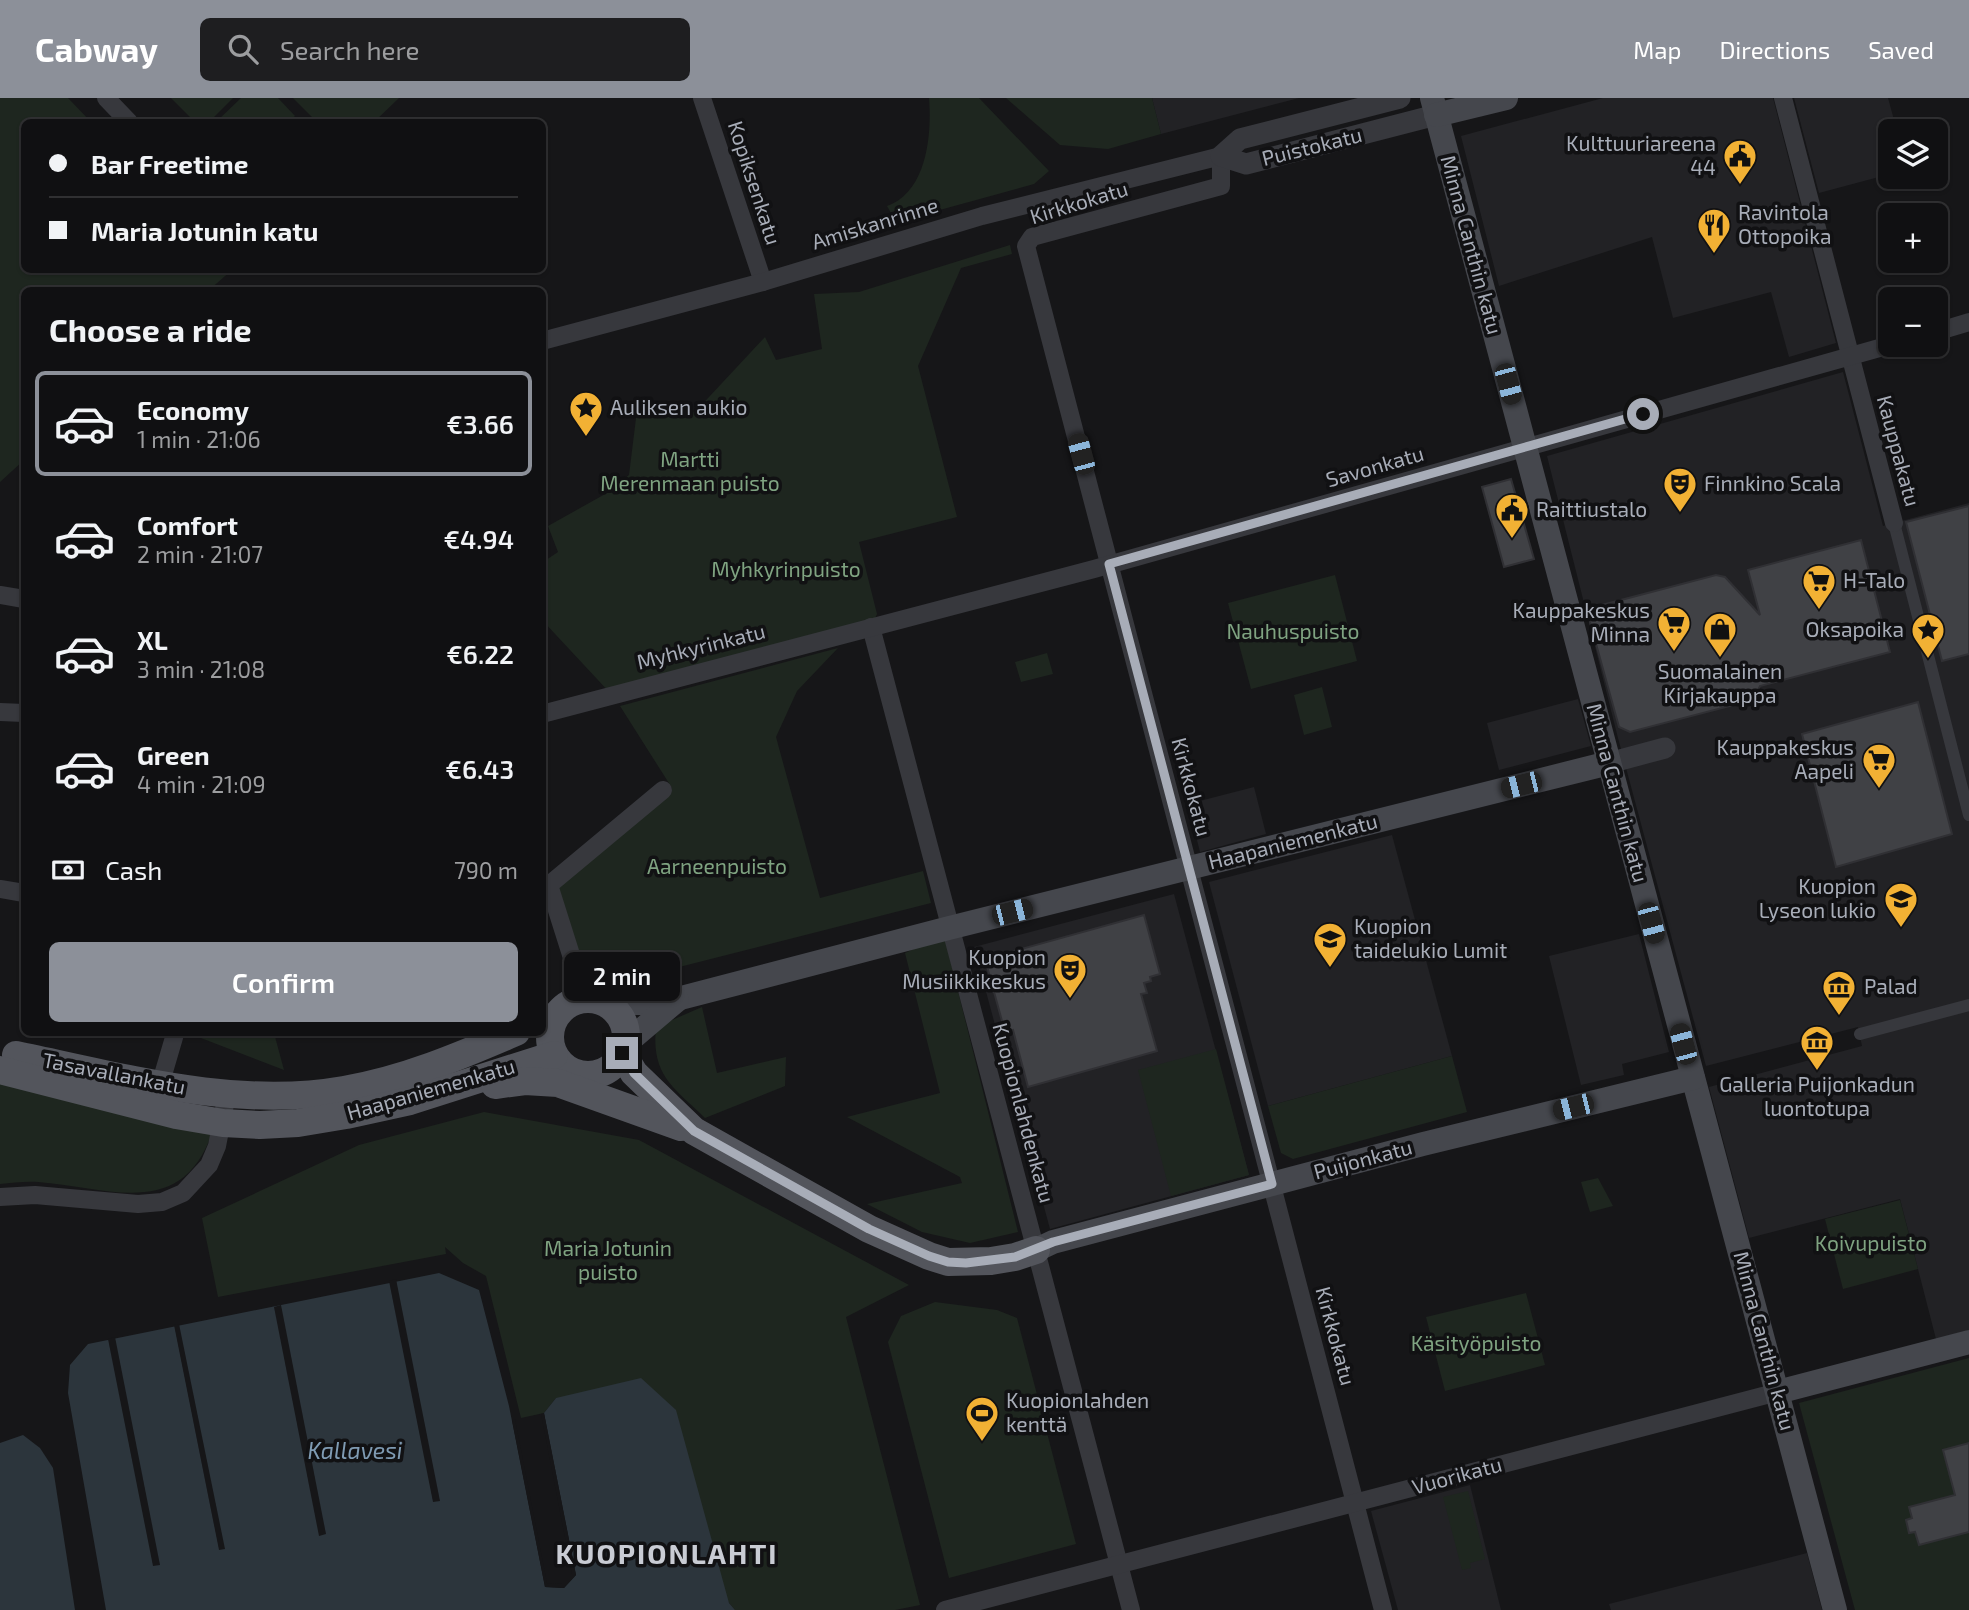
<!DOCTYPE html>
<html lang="en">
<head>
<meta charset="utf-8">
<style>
	body { margin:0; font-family:"Exo 2",sans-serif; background:#1e1e20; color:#f1f3f6; height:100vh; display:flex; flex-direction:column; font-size:26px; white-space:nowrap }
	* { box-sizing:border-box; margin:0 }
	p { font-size:23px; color:#9c9d9f }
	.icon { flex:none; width:38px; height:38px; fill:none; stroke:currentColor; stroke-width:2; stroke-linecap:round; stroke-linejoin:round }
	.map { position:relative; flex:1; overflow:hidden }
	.details { position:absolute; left:21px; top:189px; width:525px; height:749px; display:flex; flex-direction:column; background:#101012; border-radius:10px; box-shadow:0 2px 5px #0004,0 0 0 2px #303032 }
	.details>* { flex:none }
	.guide { position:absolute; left:21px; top:21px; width:525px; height:154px; border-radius:10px; box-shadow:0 2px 5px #0004,0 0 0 2px #303032; display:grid; align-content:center; height:154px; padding:0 28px; background:#101012 }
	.tools { position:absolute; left:1878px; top:21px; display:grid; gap:14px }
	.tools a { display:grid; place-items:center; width:70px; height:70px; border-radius:10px; background:#101012; box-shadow:0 2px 5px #0004,0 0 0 2px #303032; font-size:35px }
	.end { position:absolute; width:32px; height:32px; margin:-16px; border:9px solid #a8adb8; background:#111; box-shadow:0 0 0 4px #111 }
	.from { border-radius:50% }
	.bubble { position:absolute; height:49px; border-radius:10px; background:#101012; box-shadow:0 2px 5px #0004,0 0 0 2px #303032; font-size:23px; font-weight:600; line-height:49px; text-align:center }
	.car { position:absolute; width:21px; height:42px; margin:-21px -10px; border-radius:9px; box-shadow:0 0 5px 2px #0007; background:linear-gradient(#222 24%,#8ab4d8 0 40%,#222 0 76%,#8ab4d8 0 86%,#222 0) }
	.guide b { display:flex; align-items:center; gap:24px; height:66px; font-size:26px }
	.guide b+b { border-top:2px solid #303032 }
	.guide i { width:18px; height:18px; background:#f1f3f6 }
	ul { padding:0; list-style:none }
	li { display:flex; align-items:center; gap:21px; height:105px; margin:0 14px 10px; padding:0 14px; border:4px solid transparent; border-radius:10px }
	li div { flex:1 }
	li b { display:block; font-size:26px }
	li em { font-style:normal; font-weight:600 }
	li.selected { border-color:#8c9099 }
	li>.icon { width:63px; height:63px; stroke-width:1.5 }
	h2 { padding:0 28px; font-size:32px; line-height:84px }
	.pay { display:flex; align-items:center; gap:18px; height:77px; padding:0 28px; font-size:26px }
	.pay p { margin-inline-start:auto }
	.button { display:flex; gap:14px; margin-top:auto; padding:14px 28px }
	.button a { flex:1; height:80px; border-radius:10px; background:#8c9099; color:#fff; font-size:28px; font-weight:600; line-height:80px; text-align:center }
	header { display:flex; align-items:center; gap:42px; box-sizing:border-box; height:98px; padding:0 35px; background:#8c9099; color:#fff }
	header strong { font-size:33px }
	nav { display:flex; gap:38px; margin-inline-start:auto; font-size:24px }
	.search { width:490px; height:63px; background:#1e1e20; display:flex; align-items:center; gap:18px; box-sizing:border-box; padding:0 24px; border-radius:10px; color:#9c9d9f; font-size:26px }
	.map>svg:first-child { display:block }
</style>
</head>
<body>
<header>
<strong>Cabway</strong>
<div class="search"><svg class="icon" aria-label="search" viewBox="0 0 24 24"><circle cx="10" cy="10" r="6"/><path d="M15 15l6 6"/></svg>Search here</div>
<nav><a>Map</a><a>Directions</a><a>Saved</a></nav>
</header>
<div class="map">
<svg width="1969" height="1512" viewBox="0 0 1969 1512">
	<rect width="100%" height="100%" fill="#161618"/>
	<g fill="#222225">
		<polygon points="1152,0 1299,0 1161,36"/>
		<polygon points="1603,0 1773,0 1836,245 1789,259 1771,194 1673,220 1652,139 1499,188 1461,38"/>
		<polygon points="1794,0 1888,0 1897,33 1890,33 1890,76 1819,95"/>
		<polygon points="1843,274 1883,428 1969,405 1969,1232 1936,1241 1900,1101 1749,1140 1709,989 1862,948 1858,929 1706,968 1618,640 1547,358"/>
		<polygon points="1578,601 1591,648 1499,672 1487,625"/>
		<polygon points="1254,689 1266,736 1200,754 1188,706"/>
		<polygon points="1392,737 1452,958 1268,1008 1209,784"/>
		<polygon points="1174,796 1249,1077 1050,1131 974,849"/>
		<polygon points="1639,836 1669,954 1622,966 1624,977 1581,987 1549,858"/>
		<polygon points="1470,1387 1501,1512 1398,1512 1371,1413"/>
		<polygon points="1807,1455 1822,1512 1611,1512 1609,1506"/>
	</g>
	<g fill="#1e261f">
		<polygon points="0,0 68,0 91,24 24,24 24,172 232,172 209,192 24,192 24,362 0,384"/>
		<polygon points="171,0 233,0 209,24 195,24"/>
		<polygon points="241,0 278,0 295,18 288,24 216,24"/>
		<polygon points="293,0 399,0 374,24 317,24"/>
		<path d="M929,0H979L1049,73L1034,86L896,124L887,108C927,94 932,36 929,0Z"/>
		<polygon points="1006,0 1152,0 1161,36 1108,51 1060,47"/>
		<polygon points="1010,147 1012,156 961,170 918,268 957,419 859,444 877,516 871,529 611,596 543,523 543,464 558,454 548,428 607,395 629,377 638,304 695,314 765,239 776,262 822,251 814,196 859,194"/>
		<polygon points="1335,477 1357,563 1251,591 1228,505"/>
		<path d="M838,550L797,593L776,639L820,800L923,773L931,805L632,881C612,875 597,870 577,876L549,787L599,747L612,746L672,690L620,608Z"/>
		<polygon points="1047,555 1053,576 1021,584 1015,564"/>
		<polygon points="1322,589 1332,629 1304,637 1294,597"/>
		<polygon points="944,837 1018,1134 970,1145 922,1134 867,1106 962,1085 960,1079 847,1019 940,995 905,855"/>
		<path d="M702,909L717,975L786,959L785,988L705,1020C673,989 651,977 656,929Z"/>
		<polygon points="188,935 274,935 284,972"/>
		<polygon points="1216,951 1249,1077 1171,1098 1138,972"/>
		<polygon points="1452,958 1467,1014 1293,1061 1281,1055 1268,1008"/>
		<path d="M0,985L213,1032C183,1123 111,1090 38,1084C26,1083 12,1085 0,1086Z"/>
		<polygon points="484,1014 639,1042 909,1187 846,1219 920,1507 895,1512 735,1512 556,1300 544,1315 521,1320 486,1178 463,1165 445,1149 446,1156 218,1199 202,1120 359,1047"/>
		<polygon points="1598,1080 1613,1108 1590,1114 1581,1084"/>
		<polygon points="1900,1102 1918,1171 1843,1191 1825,1121"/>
		<polygon points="1526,1195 1545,1267 1445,1293 1426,1219"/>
		<polygon points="935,1204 997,1212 1017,1220 1076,1446 949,1480 888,1244 901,1218"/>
		<polygon points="1969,1260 1969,1512 1855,1512 1799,1305"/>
		<polygon points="1468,1393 1485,1461 1470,1465 1471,1470 1462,1472 1443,1399"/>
	</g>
	<g fill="#2c353c">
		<polygon points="439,1175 479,1192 509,1308 545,1489 564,1490 576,1477 544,1315 556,1300 641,1280 676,1312 729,1505 735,1512 106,1512 68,1295 70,1267 88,1246"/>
		<polygon points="23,1337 40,1350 53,1370 75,1512 0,1512 0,1345"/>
	</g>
	<g fill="#161618">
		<polygon points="396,1181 440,1403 433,1404 389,1183"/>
		<polygon points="281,1207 326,1436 319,1438 274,1209"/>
		<polygon points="179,1226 225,1451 219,1452 174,1227"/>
		<polygon points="115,1239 160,1467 153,1468 108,1241"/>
		<polygon points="544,1315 576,1477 564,1490 545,1489 512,1322 515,1321 547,1485 562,1486 572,1476 541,1316"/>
	</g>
	<g fill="#404145" stroke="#303034" stroke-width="2">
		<polygon points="1511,381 1534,461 1504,469 1482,389"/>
		<polygon points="1969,408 1969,556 1942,563 1906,424"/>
		<polygon points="1861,442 1890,554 1760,588 1753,602 1630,634 1619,629 1590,524 1595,513 1602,507 1716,477 1725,479 1760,517 1748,472"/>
		<polygon points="1918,604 1952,736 1836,769 1802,636"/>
		<polygon points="1144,817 1160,876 1150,879 1151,883 1144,885 1147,895 1141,896 1157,953 1028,989 1013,932 1005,934 985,861"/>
		<polygon points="1969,1345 1969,1434 1919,1447 1915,1434 1909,1435 1906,1422 1912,1420 1909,1409 1955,1397 1943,1352"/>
	</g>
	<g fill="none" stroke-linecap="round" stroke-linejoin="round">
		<g stroke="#37383d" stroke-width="12">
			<polyline points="1894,425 1969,717"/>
			<polyline points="1860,936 1969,907"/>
		</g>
		<g stroke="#37383d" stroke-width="18">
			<polyline points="106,0 129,24"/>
			<polyline points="702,0 763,184"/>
			<polyline points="1783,0 1894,425"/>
			<polyline points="1936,234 1969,224"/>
			<polyline points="542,243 763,184 982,118 1221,58 1221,88 1032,139 1026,148 1383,1512"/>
			<polyline points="0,497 24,501"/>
			<polyline points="871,529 1131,1512"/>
			<polyline points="0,614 24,615"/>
			<polyline points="542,616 1094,471 1890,247"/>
			<polyline points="0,791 24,795"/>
			<polyline points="585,901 549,787 663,692"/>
			<polyline points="158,994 175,936"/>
			<polyline points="0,1099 35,1097 138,1106 162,1104 183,1095 209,1067 217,1048 227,996"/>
			<polyline points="945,1512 1778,1294"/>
		</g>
		<g stroke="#37383d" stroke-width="21">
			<polyline points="1400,0 1240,41 1221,58 1246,66 1436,17"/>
			<polyline points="1609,665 1665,650"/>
		</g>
		<g stroke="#45474d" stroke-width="24">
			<polyline points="1432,0 1835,1512"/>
			<polyline points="1436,17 1506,0"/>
			<polyline points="606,905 648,905 677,901 949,830 1609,665"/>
			<polyline points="625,946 677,902"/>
			<polyline points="1036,1152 1053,1144 1423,1046 1693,980"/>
			<polyline points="1778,1294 1969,1244"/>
		</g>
		<g stroke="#53555c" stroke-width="28">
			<circle cx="588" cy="939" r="38"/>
			<polyline points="622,955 634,975 694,1033 869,1131 929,1158 948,1164 991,1163 1015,1159 1036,1152"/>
			<path d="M16,957C123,979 235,1011 344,992C404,982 460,958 516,934"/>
			<polyline points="0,972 176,1017 223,1025 260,1027 298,1025 346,1017 410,1003 554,957"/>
			<polyline points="495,987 525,983 558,985 681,1029"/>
		</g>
	</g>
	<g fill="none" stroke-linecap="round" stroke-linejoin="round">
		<polyline stroke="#a8adb8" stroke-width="9" points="622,955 634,975 694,1033 869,1131 929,1158 948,1164 966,1165 1015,1159 1053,1144 1272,1086 1109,466 1643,316"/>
	</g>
	<defs>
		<symbol id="civic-pin" viewBox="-11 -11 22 30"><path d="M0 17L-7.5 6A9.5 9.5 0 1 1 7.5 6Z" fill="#f2b134" stroke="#111113"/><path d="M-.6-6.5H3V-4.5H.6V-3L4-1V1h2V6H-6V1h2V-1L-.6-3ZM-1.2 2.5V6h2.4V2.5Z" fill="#111"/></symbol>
		<symbol id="restaurant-pin" viewBox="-11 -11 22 30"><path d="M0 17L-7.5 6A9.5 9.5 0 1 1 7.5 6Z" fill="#f2b134" stroke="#111113"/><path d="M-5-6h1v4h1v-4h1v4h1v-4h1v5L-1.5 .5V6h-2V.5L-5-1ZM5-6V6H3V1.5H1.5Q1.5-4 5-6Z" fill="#111"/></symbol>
		<symbol id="sight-pin" viewBox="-11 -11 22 30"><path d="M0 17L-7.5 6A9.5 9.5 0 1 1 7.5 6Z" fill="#f2b134" stroke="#111113"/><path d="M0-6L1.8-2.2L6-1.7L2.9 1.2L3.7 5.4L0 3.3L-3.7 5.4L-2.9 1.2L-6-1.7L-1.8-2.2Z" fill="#111"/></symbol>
		<symbol id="theatre-pin" viewBox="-11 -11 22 30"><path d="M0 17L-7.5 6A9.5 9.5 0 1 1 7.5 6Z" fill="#f2b134" stroke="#111113"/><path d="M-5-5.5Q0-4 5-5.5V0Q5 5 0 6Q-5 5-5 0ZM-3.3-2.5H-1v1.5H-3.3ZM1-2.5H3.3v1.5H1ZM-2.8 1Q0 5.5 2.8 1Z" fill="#111"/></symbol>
		<symbol id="supermarket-pin" viewBox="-11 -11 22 30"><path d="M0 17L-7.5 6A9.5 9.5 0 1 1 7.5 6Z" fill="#f2b134" stroke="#111113"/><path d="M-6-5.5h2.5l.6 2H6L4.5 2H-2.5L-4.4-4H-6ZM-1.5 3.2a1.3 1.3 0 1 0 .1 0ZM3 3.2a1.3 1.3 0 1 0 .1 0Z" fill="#111"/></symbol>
		<symbol id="shop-pin" viewBox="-11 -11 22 30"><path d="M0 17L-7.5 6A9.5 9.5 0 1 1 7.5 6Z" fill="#f2b134" stroke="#111113"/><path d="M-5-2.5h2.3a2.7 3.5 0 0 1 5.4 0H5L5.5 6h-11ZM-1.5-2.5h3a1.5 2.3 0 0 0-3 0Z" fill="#111"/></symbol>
		<symbol id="school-pin" viewBox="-11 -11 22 30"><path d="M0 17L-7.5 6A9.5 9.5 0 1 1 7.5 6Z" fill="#f2b134" stroke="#111113"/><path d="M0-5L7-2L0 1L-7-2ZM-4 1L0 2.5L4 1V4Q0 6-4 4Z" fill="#111"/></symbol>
		<symbol id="museum-pin" viewBox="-11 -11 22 30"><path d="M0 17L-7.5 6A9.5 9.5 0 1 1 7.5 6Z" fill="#f2b134" stroke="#111113"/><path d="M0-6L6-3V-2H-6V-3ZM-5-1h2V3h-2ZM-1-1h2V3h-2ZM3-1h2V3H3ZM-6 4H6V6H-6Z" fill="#111"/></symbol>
		<symbol id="stadium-pin" viewBox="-11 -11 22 30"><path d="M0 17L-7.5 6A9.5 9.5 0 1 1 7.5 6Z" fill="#f2b134" stroke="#111113"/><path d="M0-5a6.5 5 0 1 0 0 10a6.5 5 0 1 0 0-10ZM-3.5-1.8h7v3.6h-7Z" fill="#111"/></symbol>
	</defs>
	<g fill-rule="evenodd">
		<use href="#civic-pin" x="1721" y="39" width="38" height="52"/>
		<use href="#restaurant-pin" x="1695" y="108" width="38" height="52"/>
		<use href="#sight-pin" x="567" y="291" width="38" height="52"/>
		<use href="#theatre-pin" x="1661" y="367" width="38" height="52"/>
		<use href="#civic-pin" x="1493" y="393" width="38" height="52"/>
		<use href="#supermarket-pin" x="1800" y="464" width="38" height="52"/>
		<use href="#supermarket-pin" x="1655" y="506" width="38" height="52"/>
		<use href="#shop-pin" x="1701" y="512" width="38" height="52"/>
		<use href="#sight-pin" x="1909" y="513" width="38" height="52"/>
		<use href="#supermarket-pin" x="1860" y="643" width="38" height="52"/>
		<use href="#school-pin" x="1882" y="782" width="38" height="52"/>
		<use href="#school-pin" x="1311" y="822" width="38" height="52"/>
		<use href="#theatre-pin" x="1051" y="853" width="38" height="52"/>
		<use href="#museum-pin" x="1820" y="870" width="38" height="52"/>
		<use href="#museum-pin" x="1798" y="925" width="38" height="52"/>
		<use href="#stadium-pin" x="963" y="1296" width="38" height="52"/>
	</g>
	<g text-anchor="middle" stroke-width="7" stroke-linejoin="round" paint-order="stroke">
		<g font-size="21" fill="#a8adb8" stroke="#111113" text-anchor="start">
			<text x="1716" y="53" text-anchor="end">Kulttuuriareena<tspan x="1716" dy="24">44</tspan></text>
			<text x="1738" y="122">Ravintola<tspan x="1738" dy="24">Ottopoika</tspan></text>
			<text x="610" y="317">Auliksen aukio</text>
			<text x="1704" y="393">Finnkino Scala</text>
			<text x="1536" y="419">Raittiustalo</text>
			<text x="1843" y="490">H-Talo</text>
			<text x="1650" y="520" text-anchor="end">Kauppakeskus<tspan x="1650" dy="24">Minna</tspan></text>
			<text x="1904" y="539" text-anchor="end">Oksapoika</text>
			<text x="1720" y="581" text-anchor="middle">Suomalainen<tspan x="1720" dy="24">Kirjakauppa</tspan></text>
			<text x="1854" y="657" text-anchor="end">Kauppakeskus<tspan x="1854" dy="24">Aapeli</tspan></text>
			<text x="1876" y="796" text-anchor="end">Kuopion<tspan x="1876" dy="24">Lyseon lukio</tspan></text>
			<text x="1354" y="836">Kuopion<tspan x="1354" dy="24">taidelukio Lumit</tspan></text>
			<text x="1046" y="867" text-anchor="end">Kuopion<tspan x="1046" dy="24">Musiikkikeskus</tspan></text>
			<text x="1864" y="896">Palad</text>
			<text x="1817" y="994" text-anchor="middle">Galleria Puijonkadun<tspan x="1817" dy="24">luontotupa</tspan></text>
			<text x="1006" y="1310">Kuopionlahden<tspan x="1006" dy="24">kenttä</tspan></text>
		</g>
		<g font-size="21" fill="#a8adb8" stroke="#111113">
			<text transform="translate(1312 49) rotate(-14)" y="7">Puistokatu</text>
			<text transform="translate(754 85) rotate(72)" y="7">Kopiksenkatu</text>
			<text transform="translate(1079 105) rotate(-17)" y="7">Kirkkokatu</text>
			<text transform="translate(875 126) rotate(-17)" y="7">Amiskanrinne</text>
			<text transform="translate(1471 147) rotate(75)" y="7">Minna Canthin katu</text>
			<text transform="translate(1898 353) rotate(75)" y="7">Kauppakatu</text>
			<text transform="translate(1375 369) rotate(-16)" y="7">Savonkatu</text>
			<text transform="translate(701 549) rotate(-14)" y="7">Myhkyrinkatu</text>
			<text transform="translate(1191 689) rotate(75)" y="7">Kirkkokatu</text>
			<text transform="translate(1617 695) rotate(75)" y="7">Minna Canthin katu</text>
			<text transform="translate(1293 744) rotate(-14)" y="7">Haapaniemenkatu</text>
			<text transform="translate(114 976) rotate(11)" y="7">Tasavallankatu</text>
			<text transform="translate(431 992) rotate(-16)" y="7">Haapaniemenkatu</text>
			<text transform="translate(1023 1015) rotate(75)" y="7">Kuopionlahdenkatu</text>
			<text transform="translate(1363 1062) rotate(-15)" y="7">Puijonkatu</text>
			<text transform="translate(1335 1238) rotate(75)" y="7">Kirkkokatu</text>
			<text transform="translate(1764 1243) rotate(75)" y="7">Minna Canthin katu</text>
			<text transform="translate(1457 1378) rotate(-15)" y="7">Vuorikatu</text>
		</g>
		<g font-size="21" fill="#7fa381" stroke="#111113">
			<text x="690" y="369">Martti<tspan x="690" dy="24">Merenmaan puisto</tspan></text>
			<text x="786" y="479">Myhkyrinpuisto</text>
			<text x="1293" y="541">Nauhuspuisto</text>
			<text x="717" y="776">Aarneenpuisto</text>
			<text x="1871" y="1153">Koivupuisto</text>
			<text x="608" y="1158">Maria Jotunin<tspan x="608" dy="24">puisto</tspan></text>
			<text x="1476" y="1253">Käsityöpuisto</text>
		</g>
		<g font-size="23" font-style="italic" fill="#7f9bb3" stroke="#111113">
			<text x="355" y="1361">Kallavesi</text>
		</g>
		<g font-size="28" font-weight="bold" letter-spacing="2" fill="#c9ccd4" stroke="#111113">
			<text x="667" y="1466">KUOPIONLAHTI</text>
		</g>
	</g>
</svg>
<div class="tools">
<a><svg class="icon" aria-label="layers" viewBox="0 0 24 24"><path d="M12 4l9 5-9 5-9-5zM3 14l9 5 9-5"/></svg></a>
<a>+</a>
<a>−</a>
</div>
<i class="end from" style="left:1643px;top:316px"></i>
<i class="end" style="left:622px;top:955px"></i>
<div class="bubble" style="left:564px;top:854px;width:116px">2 min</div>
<i class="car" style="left:1508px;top:286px;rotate:165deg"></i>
<i class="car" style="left:1081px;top:356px;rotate:345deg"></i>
<i class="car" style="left:1521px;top:687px;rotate:256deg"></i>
<i class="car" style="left:1012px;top:814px;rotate:76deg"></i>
<i class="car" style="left:1651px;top:825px;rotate:165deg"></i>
<i class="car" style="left:1683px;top:946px;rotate:345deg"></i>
<i class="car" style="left:1573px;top:1009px;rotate:256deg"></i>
<div class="guide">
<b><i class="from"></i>Bar Freetime</b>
<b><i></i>Maria Jotunin katu</b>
</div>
<section class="details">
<h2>Choose a ride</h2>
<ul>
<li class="selected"><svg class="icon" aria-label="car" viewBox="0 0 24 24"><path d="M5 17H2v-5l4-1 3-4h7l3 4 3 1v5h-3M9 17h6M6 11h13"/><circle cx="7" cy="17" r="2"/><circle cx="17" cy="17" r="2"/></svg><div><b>Economy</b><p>1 min · 21:06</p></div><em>€3.66</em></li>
<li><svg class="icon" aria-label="car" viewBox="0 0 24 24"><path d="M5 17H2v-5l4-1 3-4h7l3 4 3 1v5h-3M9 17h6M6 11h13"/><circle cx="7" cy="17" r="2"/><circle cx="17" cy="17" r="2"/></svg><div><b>Comfort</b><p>2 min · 21:07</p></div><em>€4.94</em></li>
<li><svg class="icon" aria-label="car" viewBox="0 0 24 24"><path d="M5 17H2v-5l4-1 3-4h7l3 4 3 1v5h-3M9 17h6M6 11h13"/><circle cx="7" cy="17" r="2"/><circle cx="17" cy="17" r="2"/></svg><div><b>XL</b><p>3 min · 21:08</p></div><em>€6.22</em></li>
<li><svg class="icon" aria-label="car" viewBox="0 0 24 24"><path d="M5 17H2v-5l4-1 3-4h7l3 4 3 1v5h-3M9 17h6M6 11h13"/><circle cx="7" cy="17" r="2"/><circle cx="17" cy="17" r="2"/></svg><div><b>Green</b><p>4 min · 21:09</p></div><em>€6.43</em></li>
</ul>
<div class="pay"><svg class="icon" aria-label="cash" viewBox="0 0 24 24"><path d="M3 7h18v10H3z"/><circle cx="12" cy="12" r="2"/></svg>Cash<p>790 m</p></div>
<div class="button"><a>Confirm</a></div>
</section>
</div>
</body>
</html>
